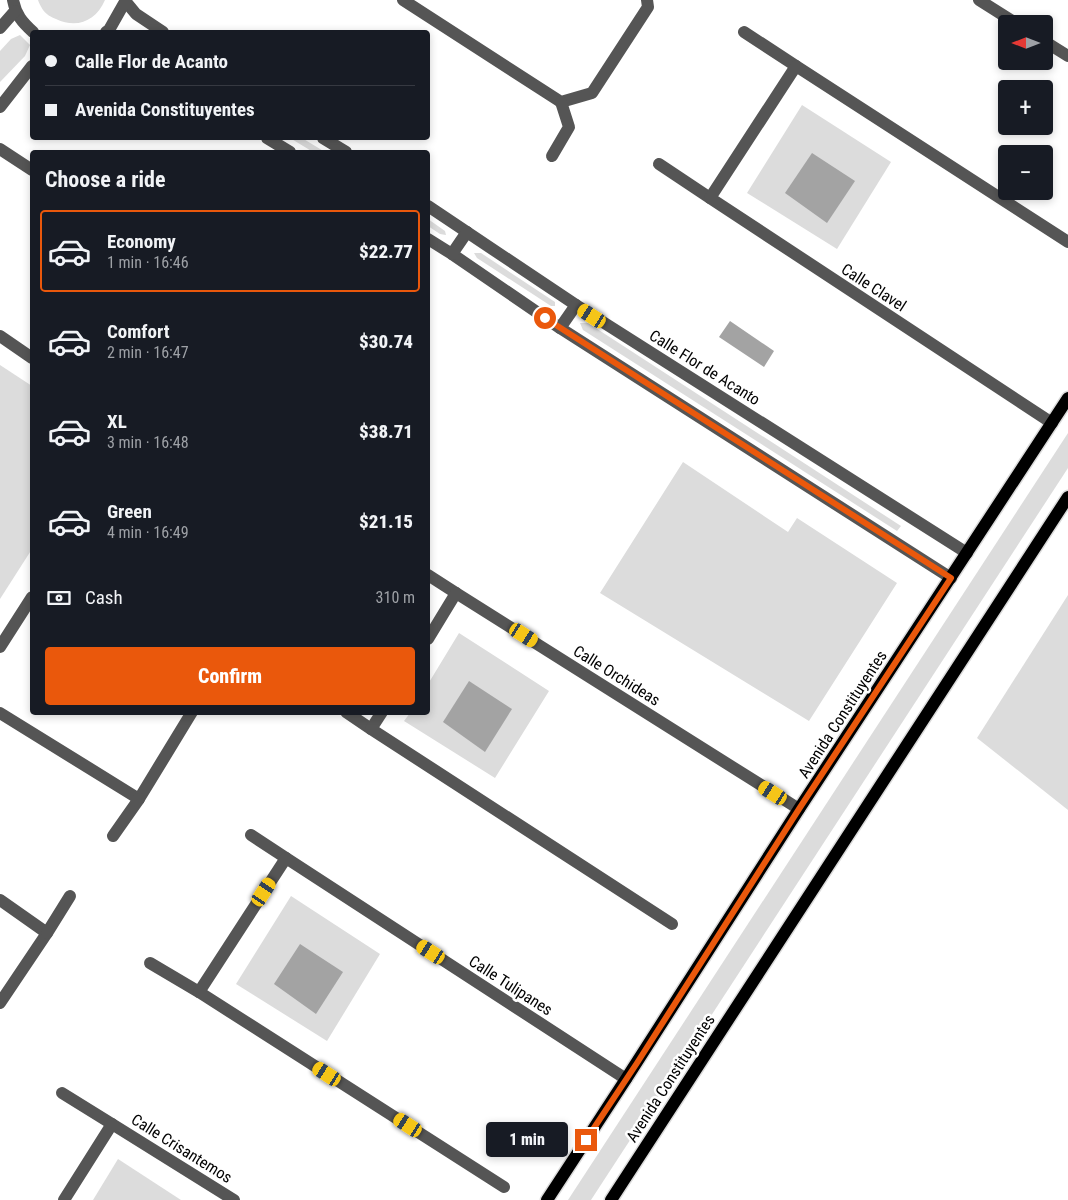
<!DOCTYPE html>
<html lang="en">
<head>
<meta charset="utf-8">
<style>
	body { margin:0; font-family:"Roboto Condensed",sans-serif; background:#242831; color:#f1f3f6; height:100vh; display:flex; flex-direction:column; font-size:19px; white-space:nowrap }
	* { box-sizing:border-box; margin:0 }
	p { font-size:16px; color:#9ea1a6 }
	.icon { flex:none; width:28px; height:28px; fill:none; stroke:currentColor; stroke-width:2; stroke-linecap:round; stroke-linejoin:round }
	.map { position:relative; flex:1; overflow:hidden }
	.side { position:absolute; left:30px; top:150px; width:400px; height:565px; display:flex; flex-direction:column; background:#171b24; border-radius:5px; box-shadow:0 2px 8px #0003 }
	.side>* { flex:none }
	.hud { position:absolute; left:30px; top:30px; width:400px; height:110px; border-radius:5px; box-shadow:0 2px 8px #0003; display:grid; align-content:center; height:110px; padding:0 15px; background:#171b24 }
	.needle { width:32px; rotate:270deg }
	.buttons { position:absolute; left:998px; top:15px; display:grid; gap:10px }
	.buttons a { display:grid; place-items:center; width:55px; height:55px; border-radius:5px; background:#171b24; box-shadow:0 2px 8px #0003; font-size:25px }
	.end { position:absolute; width:22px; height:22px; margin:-11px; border:6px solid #ea580c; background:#fff; box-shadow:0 0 0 2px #fff }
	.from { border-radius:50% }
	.bubble { position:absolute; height:35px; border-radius:5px; background:#171b24; box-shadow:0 2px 8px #0003; font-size:16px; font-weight:800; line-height:35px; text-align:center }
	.car { position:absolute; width:15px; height:30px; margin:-15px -8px; border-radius:6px; box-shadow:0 0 4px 1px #0007; background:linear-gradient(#f5c518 24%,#345 0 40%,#f5c518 0 76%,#345 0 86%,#f5c518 0) }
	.hud b { display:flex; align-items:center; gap:18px; height:48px; font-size:19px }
	.hud b+b { border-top:1px solid #363941 }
	.hud i { width:12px; height:12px; background:#f1f3f6 }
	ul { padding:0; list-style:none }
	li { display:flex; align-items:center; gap:15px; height:82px; margin:0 10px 8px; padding:0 5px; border:2px solid transparent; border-radius:5px }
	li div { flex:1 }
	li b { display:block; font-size:19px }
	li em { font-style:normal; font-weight:800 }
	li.current { border-color:#ea580c }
	li>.icon { width:45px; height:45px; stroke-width:1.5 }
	h2 { padding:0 15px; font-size:22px; line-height:60px }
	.pay { display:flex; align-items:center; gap:12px; height:55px; padding:0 15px; font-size:19px }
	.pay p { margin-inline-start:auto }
	.action { display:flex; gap:10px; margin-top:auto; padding:10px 15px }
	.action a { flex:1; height:58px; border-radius:5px; background:#ea580c; color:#fff; font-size:20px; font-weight:800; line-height:58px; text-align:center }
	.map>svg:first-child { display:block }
</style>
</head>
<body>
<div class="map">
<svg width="1068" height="1200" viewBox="0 0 1068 1200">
	<rect width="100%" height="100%" fill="#fff"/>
	<g fill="#dcdcdc">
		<path d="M38,0H105C96,21 77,29 56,19C51,17 47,15 43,10C41,7 39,3 38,0Z"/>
		<polygon points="20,35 30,45 25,56 0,82 0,51 11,39"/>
		<polygon points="802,105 891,162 837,249 747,193"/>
		<polygon points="290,138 302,138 325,152 313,152"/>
		<polygon points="428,219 445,231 446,235 440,234 428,226"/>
		<polygon points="474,253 481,253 555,302 555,306 551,306 477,258"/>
		<polygon points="580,323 588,323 901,526 897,531 583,330"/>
		<polygon points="0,365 32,386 32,549 0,599"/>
		<polygon points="1068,433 1068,468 591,1200 568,1200"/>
		<polygon points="683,462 788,532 797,518 897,583 809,721 600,593"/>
		<polygon points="1068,595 1068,810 977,738"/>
		<polygon points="459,633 549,691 495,778 404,721 410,713 428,712 428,684"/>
		<polygon points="291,896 380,954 327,1041 236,984"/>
		<polygon points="118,1159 181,1200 93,1200"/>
	</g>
	<g fill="#a3a3a3">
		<polygon points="812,153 855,181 827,223 785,193"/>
		<polygon points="730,321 774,351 764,367 719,337"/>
		<polygon points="469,681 512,709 485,752 443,722"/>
		<polygon points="300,944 343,972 316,1014 274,984"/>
	</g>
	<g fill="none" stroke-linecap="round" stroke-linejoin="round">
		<defs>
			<g id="major">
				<polyline points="547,1200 626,1079 799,809 1068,398"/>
				<polyline points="611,1200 1068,497"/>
			</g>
		</defs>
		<use href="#major" stroke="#dbdbdb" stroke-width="15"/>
		<g stroke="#555" stroke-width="12">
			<path d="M13,0C16,15 22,22 33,32"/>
			<polyline points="403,0 561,102 592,93 648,7 647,0"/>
			<polyline points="979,0 1017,24"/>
			<polyline points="126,2 136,14 163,32"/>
			<polyline points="0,28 15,11"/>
			<polyline points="106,32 109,30 126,0"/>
			<polyline points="744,32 796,66"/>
			<polyline points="1044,41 1068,56"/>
			<polyline points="0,107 32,66"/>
			<polyline points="267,138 290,152"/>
			<polyline points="323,138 346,152"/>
			<polyline points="0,149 32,170"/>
			<polyline points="552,156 569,127 561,102"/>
			<polyline points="659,164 710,198"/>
			<polyline points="428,206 576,305 967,553"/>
			<polyline points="428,239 452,254 560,328 951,578"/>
			<polyline points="452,254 467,232"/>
			<polyline points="560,328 576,305"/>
			<polyline points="0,336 32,358"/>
			<polyline points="1052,423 710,198 796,66 1068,242"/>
			<polyline points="428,575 456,593"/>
			<polyline points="428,639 456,593 799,809"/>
			<polyline points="0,647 32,597"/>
			<polyline points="346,712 371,729"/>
			<polyline points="382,712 371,729 672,924"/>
			<polyline points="0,713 139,799 192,712"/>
			<polyline points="251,835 286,858"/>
			<polyline points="113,836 139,799"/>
			<polyline points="0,900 47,933 0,1003"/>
			<polyline points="47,933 70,896"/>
			<polyline points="150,963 199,992"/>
			<polyline points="62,1093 112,1124"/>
			<polyline points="504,1187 199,992 286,858 626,1079"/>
			<polyline points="64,1200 112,1124 234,1200"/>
		</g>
		<use href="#major" stroke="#000" stroke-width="12"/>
	</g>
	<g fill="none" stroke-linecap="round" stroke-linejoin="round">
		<polyline stroke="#ea580c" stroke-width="6" points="545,318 951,578 799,809 637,1063 586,1140"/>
	</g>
	<g text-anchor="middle" stroke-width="5" stroke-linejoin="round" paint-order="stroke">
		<g font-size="16" fill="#000" stroke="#fff">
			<text transform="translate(874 287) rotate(33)" y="6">Calle Clavel</text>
			<text transform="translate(705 367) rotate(32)" y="6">Calle Flor de Acanto</text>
			<text transform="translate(617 675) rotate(32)" y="6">Calle Orchideas</text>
			<text transform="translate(842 714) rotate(-57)" y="6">Avenida Constituyentes</text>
			<text transform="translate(511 985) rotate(33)" y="6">Calle Tulipanes</text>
			<text transform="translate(670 1078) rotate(-57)" y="6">Avenida Constituyentes</text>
			<text transform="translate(182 1148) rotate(32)" y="6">Calle Crisantemos</text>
		</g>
	</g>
</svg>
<div class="buttons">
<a><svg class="needle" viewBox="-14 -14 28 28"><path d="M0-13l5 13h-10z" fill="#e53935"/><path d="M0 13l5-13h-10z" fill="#9ea1a6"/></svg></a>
<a>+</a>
<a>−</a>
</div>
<i class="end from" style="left:545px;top:318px"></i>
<i class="end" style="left:586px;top:1140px"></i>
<div class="bubble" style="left:486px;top:1122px;width:82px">1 min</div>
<i class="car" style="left:592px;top:316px;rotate:303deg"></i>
<i class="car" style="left:524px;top:635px;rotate:122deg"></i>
<i class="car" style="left:773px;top:793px;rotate:302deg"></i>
<i class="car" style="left:264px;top:892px;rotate:33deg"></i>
<i class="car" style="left:431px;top:952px;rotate:303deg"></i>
<i class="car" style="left:327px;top:1074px;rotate:303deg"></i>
<i class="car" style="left:408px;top:1125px;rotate:303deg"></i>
<div class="hud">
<b><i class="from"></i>Calle Flor de Acanto</b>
<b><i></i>Avenida Constituyentes</b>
</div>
<section class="side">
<h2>Choose a ride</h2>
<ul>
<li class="current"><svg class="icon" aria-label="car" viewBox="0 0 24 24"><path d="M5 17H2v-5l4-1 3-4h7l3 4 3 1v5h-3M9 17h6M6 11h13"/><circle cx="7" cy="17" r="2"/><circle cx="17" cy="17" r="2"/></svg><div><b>Economy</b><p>1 min · 16:46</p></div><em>$22.77</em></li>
<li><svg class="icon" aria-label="car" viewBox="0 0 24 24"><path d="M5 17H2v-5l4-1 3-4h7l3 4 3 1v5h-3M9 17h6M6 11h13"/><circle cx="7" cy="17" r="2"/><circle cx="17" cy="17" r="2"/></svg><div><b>Comfort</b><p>2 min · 16:47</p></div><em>$30.74</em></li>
<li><svg class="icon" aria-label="car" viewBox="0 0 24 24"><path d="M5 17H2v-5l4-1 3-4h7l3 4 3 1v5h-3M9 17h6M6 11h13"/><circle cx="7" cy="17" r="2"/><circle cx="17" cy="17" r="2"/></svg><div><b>XL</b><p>3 min · 16:48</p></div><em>$38.71</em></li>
<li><svg class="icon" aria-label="car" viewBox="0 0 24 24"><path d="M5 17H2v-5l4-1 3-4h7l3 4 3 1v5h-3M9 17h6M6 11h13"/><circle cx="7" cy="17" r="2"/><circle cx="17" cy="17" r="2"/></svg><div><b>Green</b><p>4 min · 16:49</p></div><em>$21.15</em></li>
</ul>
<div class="pay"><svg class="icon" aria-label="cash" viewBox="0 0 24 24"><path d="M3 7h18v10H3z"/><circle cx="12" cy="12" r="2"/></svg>Cash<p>310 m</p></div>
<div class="action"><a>Confirm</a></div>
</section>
</div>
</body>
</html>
